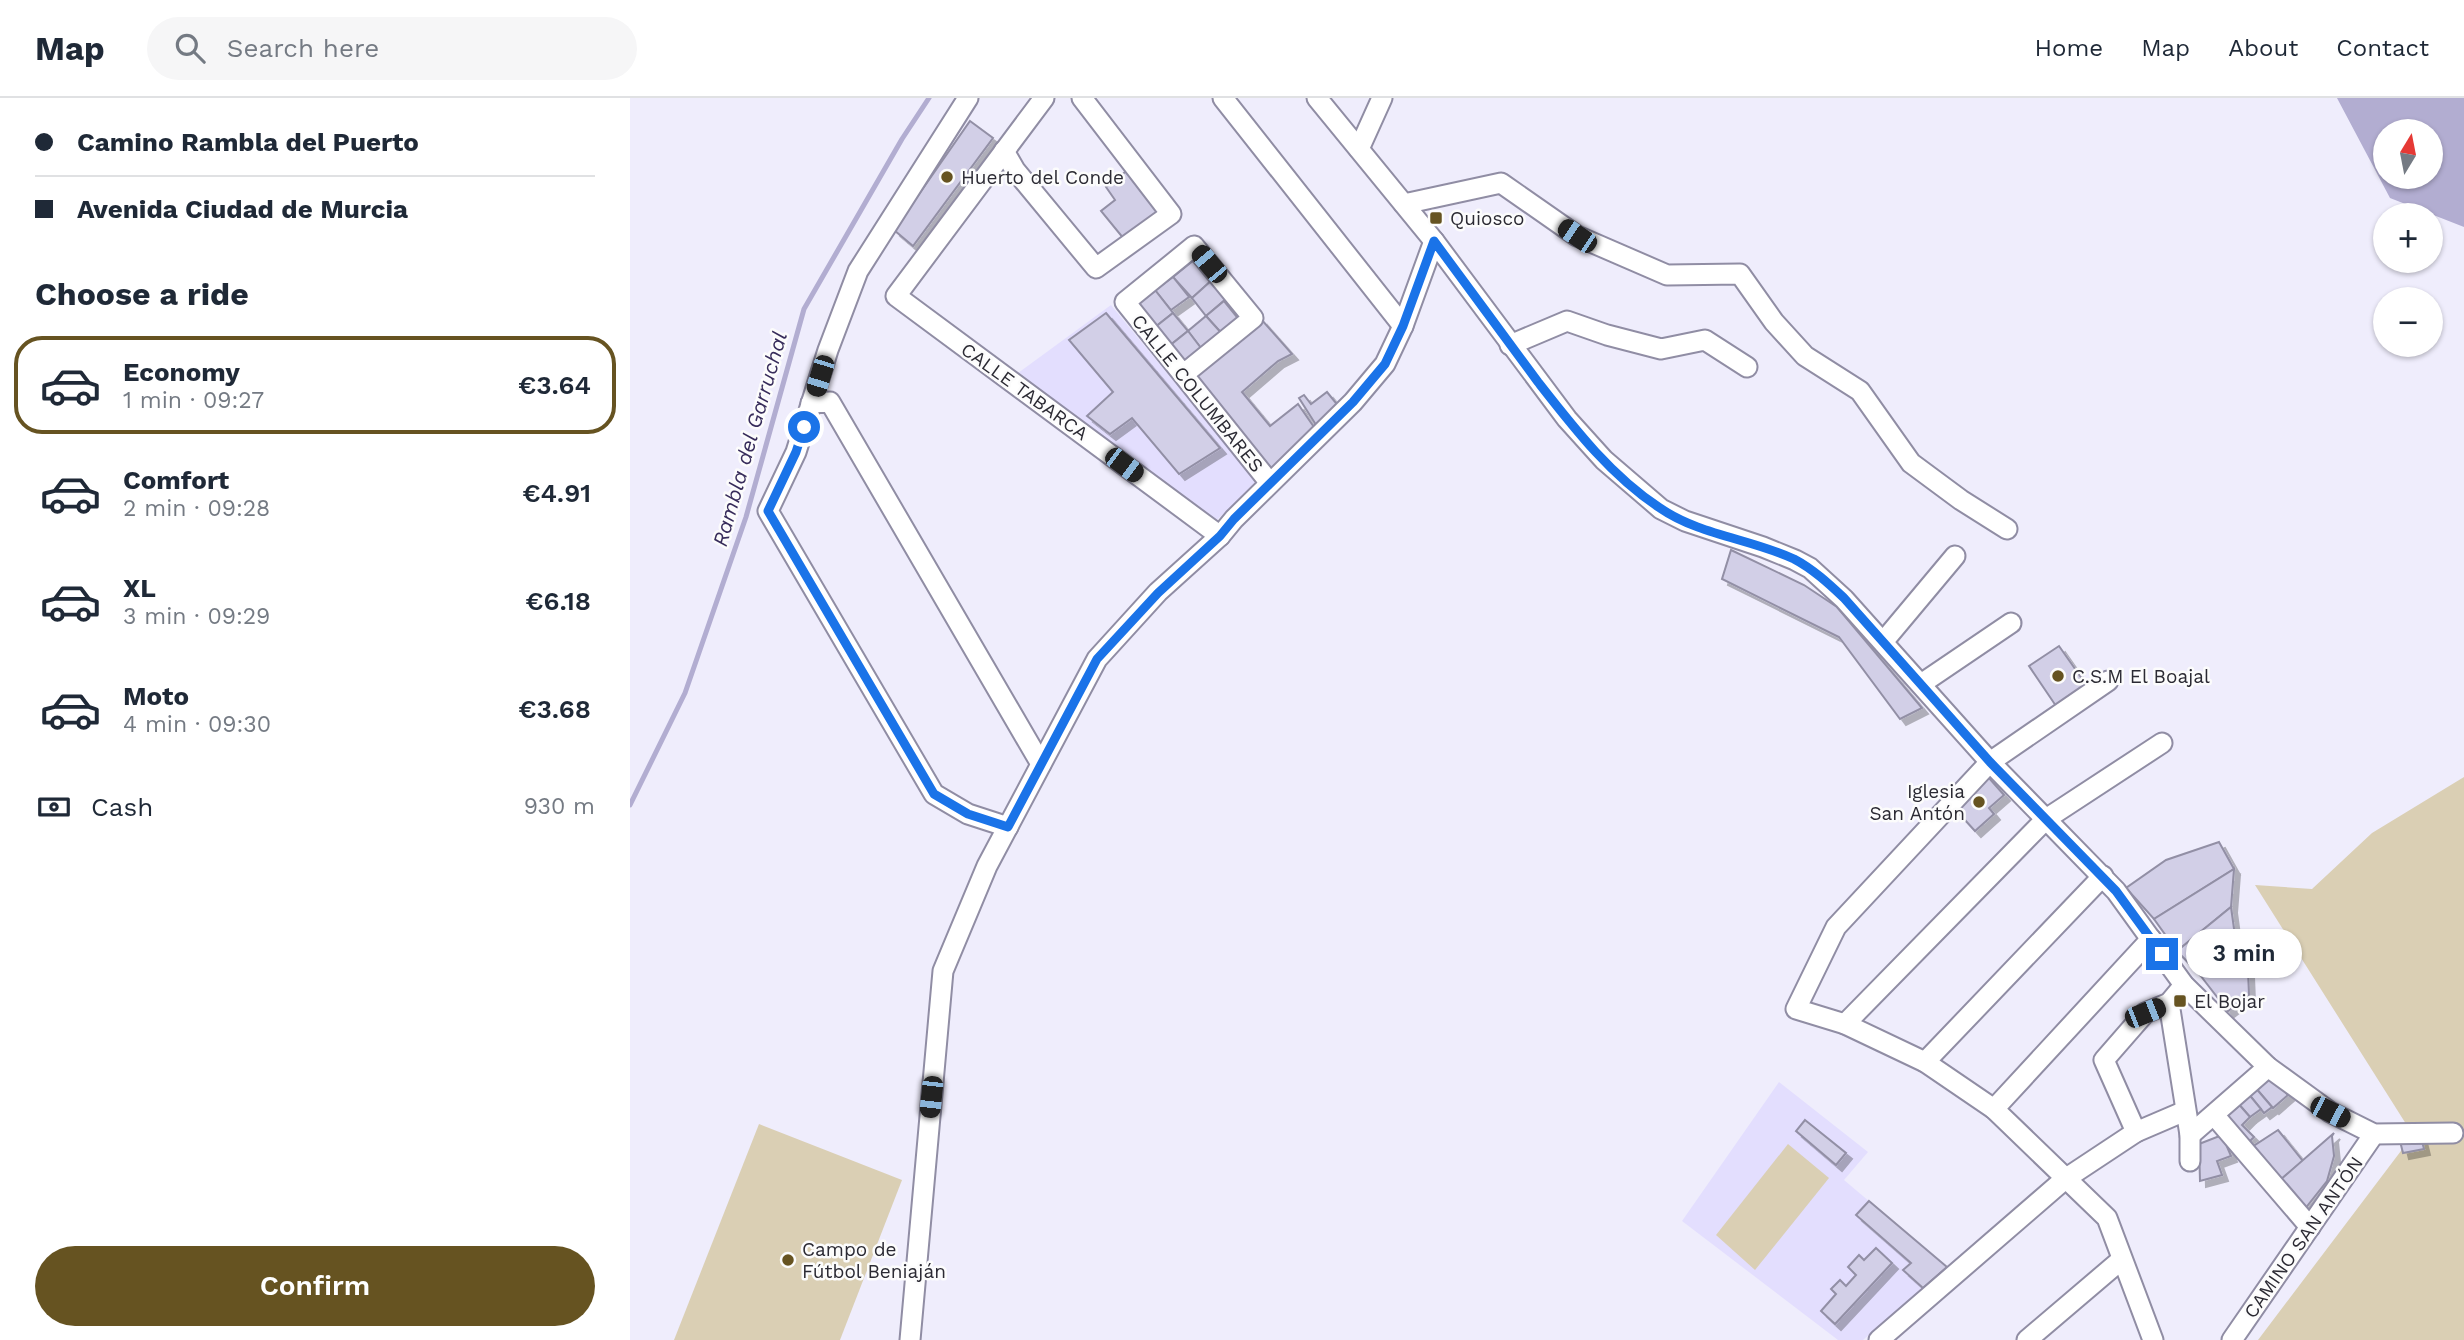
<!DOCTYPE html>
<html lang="en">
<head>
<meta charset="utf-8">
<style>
	body { margin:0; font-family:"Work Sans",sans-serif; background:#f6f6f7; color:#1f2937; height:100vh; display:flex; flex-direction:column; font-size:26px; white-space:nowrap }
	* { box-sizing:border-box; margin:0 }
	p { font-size:23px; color:#747a83 }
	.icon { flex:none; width:38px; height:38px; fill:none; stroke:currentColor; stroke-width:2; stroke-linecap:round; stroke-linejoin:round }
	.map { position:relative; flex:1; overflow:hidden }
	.panel { display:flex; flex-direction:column; background:#fff; width:630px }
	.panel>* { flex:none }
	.hud { display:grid; align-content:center; height:154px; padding:0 35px; background:#fff }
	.needle { width:46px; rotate:10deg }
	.tools { position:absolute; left:1743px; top:21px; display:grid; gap:14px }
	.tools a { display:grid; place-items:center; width:70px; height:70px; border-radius:50%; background:#fff; box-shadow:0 2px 5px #0004; font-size:35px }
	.end { position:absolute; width:32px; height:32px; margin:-16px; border:9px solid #1a73e8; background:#fff; box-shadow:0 0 0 4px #fff }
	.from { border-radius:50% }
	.bubble { position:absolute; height:49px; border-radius:24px; background:#fff; box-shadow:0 2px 5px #0004; font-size:23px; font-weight:600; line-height:49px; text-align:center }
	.car { position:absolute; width:21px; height:42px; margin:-21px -10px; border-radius:9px; box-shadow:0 0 5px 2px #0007; background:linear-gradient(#222 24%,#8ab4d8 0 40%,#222 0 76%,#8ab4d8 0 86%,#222 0) }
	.hud b { display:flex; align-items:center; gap:24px; height:66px; font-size:26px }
	.hud b+b { border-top:2px solid #e0e1e3 }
	.hud i { width:18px; height:18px; background:#1f2937 }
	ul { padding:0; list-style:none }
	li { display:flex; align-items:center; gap:21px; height:98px; margin:0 14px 10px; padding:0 21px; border:4px solid transparent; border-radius:28px }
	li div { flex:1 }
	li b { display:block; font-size:26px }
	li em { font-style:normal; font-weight:600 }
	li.current { border-color:#665321 }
	li>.icon { width:63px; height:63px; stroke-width:1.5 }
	h2 { padding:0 35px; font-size:32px; line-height:84px }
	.pay { display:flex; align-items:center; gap:18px; height:77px; padding:0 35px; font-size:26px }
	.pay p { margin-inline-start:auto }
	.cta { display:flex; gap:14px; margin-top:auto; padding:14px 35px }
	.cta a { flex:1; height:80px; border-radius:42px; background:#665321; color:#fff; font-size:28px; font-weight:600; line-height:80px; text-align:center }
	header { display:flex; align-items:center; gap:42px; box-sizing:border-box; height:98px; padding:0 35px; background:#fff; border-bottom:2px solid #e0e1e3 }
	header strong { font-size:33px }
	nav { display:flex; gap:38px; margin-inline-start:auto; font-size:24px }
	.search { width:490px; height:63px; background:#f6f6f7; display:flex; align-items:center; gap:18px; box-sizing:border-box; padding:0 24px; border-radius:38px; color:#747a83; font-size:26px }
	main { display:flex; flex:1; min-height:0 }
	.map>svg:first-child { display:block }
</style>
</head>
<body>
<header>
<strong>Map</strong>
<div class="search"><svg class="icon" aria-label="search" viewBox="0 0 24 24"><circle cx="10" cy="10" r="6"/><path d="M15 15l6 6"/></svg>Search here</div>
<nav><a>Home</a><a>Map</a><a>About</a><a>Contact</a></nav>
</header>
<main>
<section class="panel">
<div class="hud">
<b><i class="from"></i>Camino Rambla del Puerto</b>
<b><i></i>Avenida Ciudad de Murcia</b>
</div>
<h2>Choose a ride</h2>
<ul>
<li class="current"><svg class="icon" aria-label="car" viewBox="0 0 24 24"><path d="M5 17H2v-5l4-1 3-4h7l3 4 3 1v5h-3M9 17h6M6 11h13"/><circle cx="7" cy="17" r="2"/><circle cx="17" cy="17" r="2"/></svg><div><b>Economy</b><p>1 min · 09:27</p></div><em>€3.64</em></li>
<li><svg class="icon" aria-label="car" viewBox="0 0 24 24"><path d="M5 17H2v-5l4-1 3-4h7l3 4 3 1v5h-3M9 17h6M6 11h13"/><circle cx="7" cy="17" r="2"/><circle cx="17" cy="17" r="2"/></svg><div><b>Comfort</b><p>2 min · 09:28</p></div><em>€4.91</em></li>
<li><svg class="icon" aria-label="car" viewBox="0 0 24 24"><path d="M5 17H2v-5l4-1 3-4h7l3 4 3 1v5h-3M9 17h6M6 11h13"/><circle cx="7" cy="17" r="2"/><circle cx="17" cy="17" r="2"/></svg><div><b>XL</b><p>3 min · 09:29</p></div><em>€6.18</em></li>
<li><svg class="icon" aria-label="car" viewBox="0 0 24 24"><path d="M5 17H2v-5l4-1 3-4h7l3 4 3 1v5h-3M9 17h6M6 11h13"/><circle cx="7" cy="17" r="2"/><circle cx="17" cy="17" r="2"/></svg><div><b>Moto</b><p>4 min · 09:30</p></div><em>€3.68</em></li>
</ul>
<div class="pay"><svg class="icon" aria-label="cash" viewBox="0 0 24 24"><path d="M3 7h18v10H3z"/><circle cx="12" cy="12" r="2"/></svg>Cash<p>930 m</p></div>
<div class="cta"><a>Confirm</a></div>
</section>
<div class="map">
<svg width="1834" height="1242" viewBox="0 0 1834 1242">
	<defs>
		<filter id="shadow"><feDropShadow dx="6" dy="6" stdDeviation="0" flood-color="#0004"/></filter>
	</defs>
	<rect width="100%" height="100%" fill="#efedfc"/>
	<g fill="#e3defe">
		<polygon points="481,207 628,386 582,426 384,278"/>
		<polygon points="1149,984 1238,1054 1214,1082 1317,1169 1233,1242 1208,1242 1052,1123"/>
	</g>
	<g fill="#dacfb4">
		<polygon points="1834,679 1834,1242 1628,1242 1783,1037 1625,787 1682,791 1742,735"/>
		<polygon points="129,1026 272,1082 210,1242 44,1242"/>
		<polygon points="1158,1046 1199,1080 1125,1172 1086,1137"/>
	</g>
	<path fill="#b2add1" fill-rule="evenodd" d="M1707,0H1834V129L1760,100ZM1755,33H1801V79H1755Z"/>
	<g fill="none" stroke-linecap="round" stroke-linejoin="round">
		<polyline stroke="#b2add1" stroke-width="5" points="0,707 55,595 116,419 174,211 272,41 299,0"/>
	</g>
	<g fill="#d2cfe7" stroke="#928fa5" stroke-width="2" filter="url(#shadow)">
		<polygon points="340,23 363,40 283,148 264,132"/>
		<polygon points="499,71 530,112 494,141 471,113 485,102 476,89"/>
		<polygon points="564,162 582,182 562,200 543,179"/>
		<polygon points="543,179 559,199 541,212 525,192"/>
		<polygon points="582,182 597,200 576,218 562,200"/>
		<polygon points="525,192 543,215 524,230 506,207"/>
		<polygon points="594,203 611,224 594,238 576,218"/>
		<polygon points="476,215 590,350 549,376 502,320 480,336 457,318 483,294 439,242"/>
		<polygon points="543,215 558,233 538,249 524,230"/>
		<polygon points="576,218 594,238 574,254 558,233"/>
		<polygon points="631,221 662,256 648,263 612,294 640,328 668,306 686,332 639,376 563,280"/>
		<polygon points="558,233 574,254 555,269 538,249"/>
		<polygon points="697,294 710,310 688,330 669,300 674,297 681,306"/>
		<polygon points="1101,452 1174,487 1207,509 1292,610 1270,621 1209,539 1092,481"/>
		<polygon points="1429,548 1457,588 1426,608 1399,568"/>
		<polygon points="1359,680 1374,697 1359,710 1364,716 1345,733 1324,710"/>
		<polygon points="1589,744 1604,771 1524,821 1496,790 1536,762"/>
		<polygon points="1604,771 1601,809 1547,853 1524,821"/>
		<polygon points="1601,809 1606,845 1570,877 1547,853"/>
		<polygon points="1606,845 1618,861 1612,867 1618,873 1619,897 1598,913 1570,877"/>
		<polygon points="1639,975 1658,997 1643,1010 1624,988"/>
		<polygon points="1624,988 1642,1009 1634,1015 1617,994"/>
		<polygon points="1617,994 1631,1011 1620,1019 1606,1003"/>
		<polygon points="1606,1003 1620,1019 1612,1027 1624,1039 1618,1045 1592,1016"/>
		<polygon points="1175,1022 1216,1055 1206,1067 1166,1033"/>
		<polygon points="1648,1032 1673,1063 1649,1083 1619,1051"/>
		<polygon points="1704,1035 1702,1038 1704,1058 1697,1083 1674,1112 1649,1083"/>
		<polygon points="1592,1037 1601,1058 1587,1063 1592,1077 1570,1083 1569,1046"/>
		<polygon points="1791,1039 1794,1051 1773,1055 1770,1043"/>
		<polygon points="1239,1103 1317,1169 1293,1190 1273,1172 1281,1165 1226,1117"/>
		<polygon points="1246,1150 1262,1165 1205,1226 1191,1213 1206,1196 1201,1191 1210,1182 1216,1188 1226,1177 1218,1169 1229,1157 1234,1162"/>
	</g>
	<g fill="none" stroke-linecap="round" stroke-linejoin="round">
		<defs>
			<g id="minor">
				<polyline points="338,0 228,173 198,252 166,354 138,413 304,696 338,716 378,729"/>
				<polyline points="414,0 266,198 590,438"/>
				<polyline points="593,0 773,228"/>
				<polyline points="687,0 804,143 937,321 974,362 1031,411 1055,423 1133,449 1165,462 1180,470 1214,501 1360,664 1486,793 1554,887 1638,969 1700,1014 1744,1036 1823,1035"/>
				<polyline points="729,51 752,0"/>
				<polyline points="374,53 385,72 466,170 541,116 452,0"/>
				<polyline points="774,106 871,85 947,138 1037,177 1110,176 1144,224 1175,258 1230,293 1281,365 1331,402 1377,431"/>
				<polyline points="880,247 937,223 977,237 1031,251 1075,242 1117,269"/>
				<polyline points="554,276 623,220 564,148 495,204 640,385"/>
				<polyline points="181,305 200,304 411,666"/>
				<polyline points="1253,544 1325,458"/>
				<polyline points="1478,583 1360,664 1206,829 1166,911 1215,926 1295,964 1364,1011 1477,1120 1523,1242"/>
				<polyline points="1291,586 1381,525"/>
				<polyline points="1539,905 1560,1037 1560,1063"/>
				<polyline points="1215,926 1416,721 1532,645"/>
				<polyline points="1295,964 1473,778"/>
				<polyline points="1364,1011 1521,841"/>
				<polyline points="1584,1017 1680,1129"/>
				<polyline points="1506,1034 1474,962 1515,915 1539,905 1554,887"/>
				<polyline points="1560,1037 1638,969"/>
				<polyline points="280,1242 313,873 357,768 467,561 528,494 590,438 604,421 723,304 755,266 773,228 804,143"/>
				<polyline points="1249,1242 1435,1081 1506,1034 1555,1013"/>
				<polyline points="1397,1242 1491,1162"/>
				<polyline points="1602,1242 1744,1036"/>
			</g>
		</defs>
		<use href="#minor" stroke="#908da4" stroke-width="23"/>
		<use href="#minor" stroke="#fff" stroke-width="19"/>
	</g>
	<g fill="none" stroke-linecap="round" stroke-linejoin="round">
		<path stroke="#1a73e8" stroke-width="9" d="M174,329L166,354L138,413L304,696L338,716L378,729L467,561L528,495L590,438L604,421L723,304L755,266L773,228L804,143C839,190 873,237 908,284C944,330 981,378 1030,410C1069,437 1121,441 1164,461C1183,471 1199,486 1214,500L1360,664L1486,793L1532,856"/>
	</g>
	<g fill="#665321" stroke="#fcfcfc" stroke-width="2.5">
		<circle cx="317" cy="79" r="7"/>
		<rect x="799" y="113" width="14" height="14" rx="3.5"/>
		<circle cx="1428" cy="578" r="7"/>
		<circle cx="1349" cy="704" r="7"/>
		<rect x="1543" y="896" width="14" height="14" rx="3.5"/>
		<circle cx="158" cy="1162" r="7"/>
	</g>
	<g text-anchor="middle" stroke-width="5" stroke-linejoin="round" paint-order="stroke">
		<g font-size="19" fill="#2b2a33" stroke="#fcfcfc" text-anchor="start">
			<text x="331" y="86">Huerto del Conde</text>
			<text x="820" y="127">Quiosco</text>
			<text x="1442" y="585">C.S.M El Boajal</text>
			<text x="1335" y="700" text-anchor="end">Iglesia<tspan x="1335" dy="22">San Antón</tspan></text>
			<text x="1564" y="910">El Bojar</text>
			<text x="172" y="1158">Campo de<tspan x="172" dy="22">Fútbol Beniaján</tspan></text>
		</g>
		<g font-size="19" fill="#2b2a33" stroke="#fcfcfc">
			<text transform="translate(395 293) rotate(36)" y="7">CALLE TABARCA</text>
			<text transform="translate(568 295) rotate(51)" y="7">CALLE COLUMBARES</text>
			<text transform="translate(1673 1139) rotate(-55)" y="7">CAMINO SAN ANTÓN</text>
		</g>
		<g font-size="21" font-style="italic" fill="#372c5b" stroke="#fcfcfc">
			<text transform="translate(120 341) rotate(-74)" y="7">Rambla del Garruchal</text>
		</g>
	</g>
</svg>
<div class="tools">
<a><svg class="needle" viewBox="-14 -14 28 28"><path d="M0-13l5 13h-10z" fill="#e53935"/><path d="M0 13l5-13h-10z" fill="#747a83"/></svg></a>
<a>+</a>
<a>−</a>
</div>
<i class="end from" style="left:174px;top:329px"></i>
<i class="end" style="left:1532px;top:856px"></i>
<div class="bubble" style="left:1556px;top:831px;width:116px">3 min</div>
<i class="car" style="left:947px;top:138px;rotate:304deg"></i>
<i class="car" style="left:579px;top:166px;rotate:320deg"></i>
<i class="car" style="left:190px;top:278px;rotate:197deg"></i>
<i class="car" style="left:494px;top:367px;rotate:127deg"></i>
<i class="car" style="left:1515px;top:915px;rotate:68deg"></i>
<i class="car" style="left:301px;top:999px;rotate:186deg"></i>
<i class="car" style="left:1700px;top:1014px;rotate:117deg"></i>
</div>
</main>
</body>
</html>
